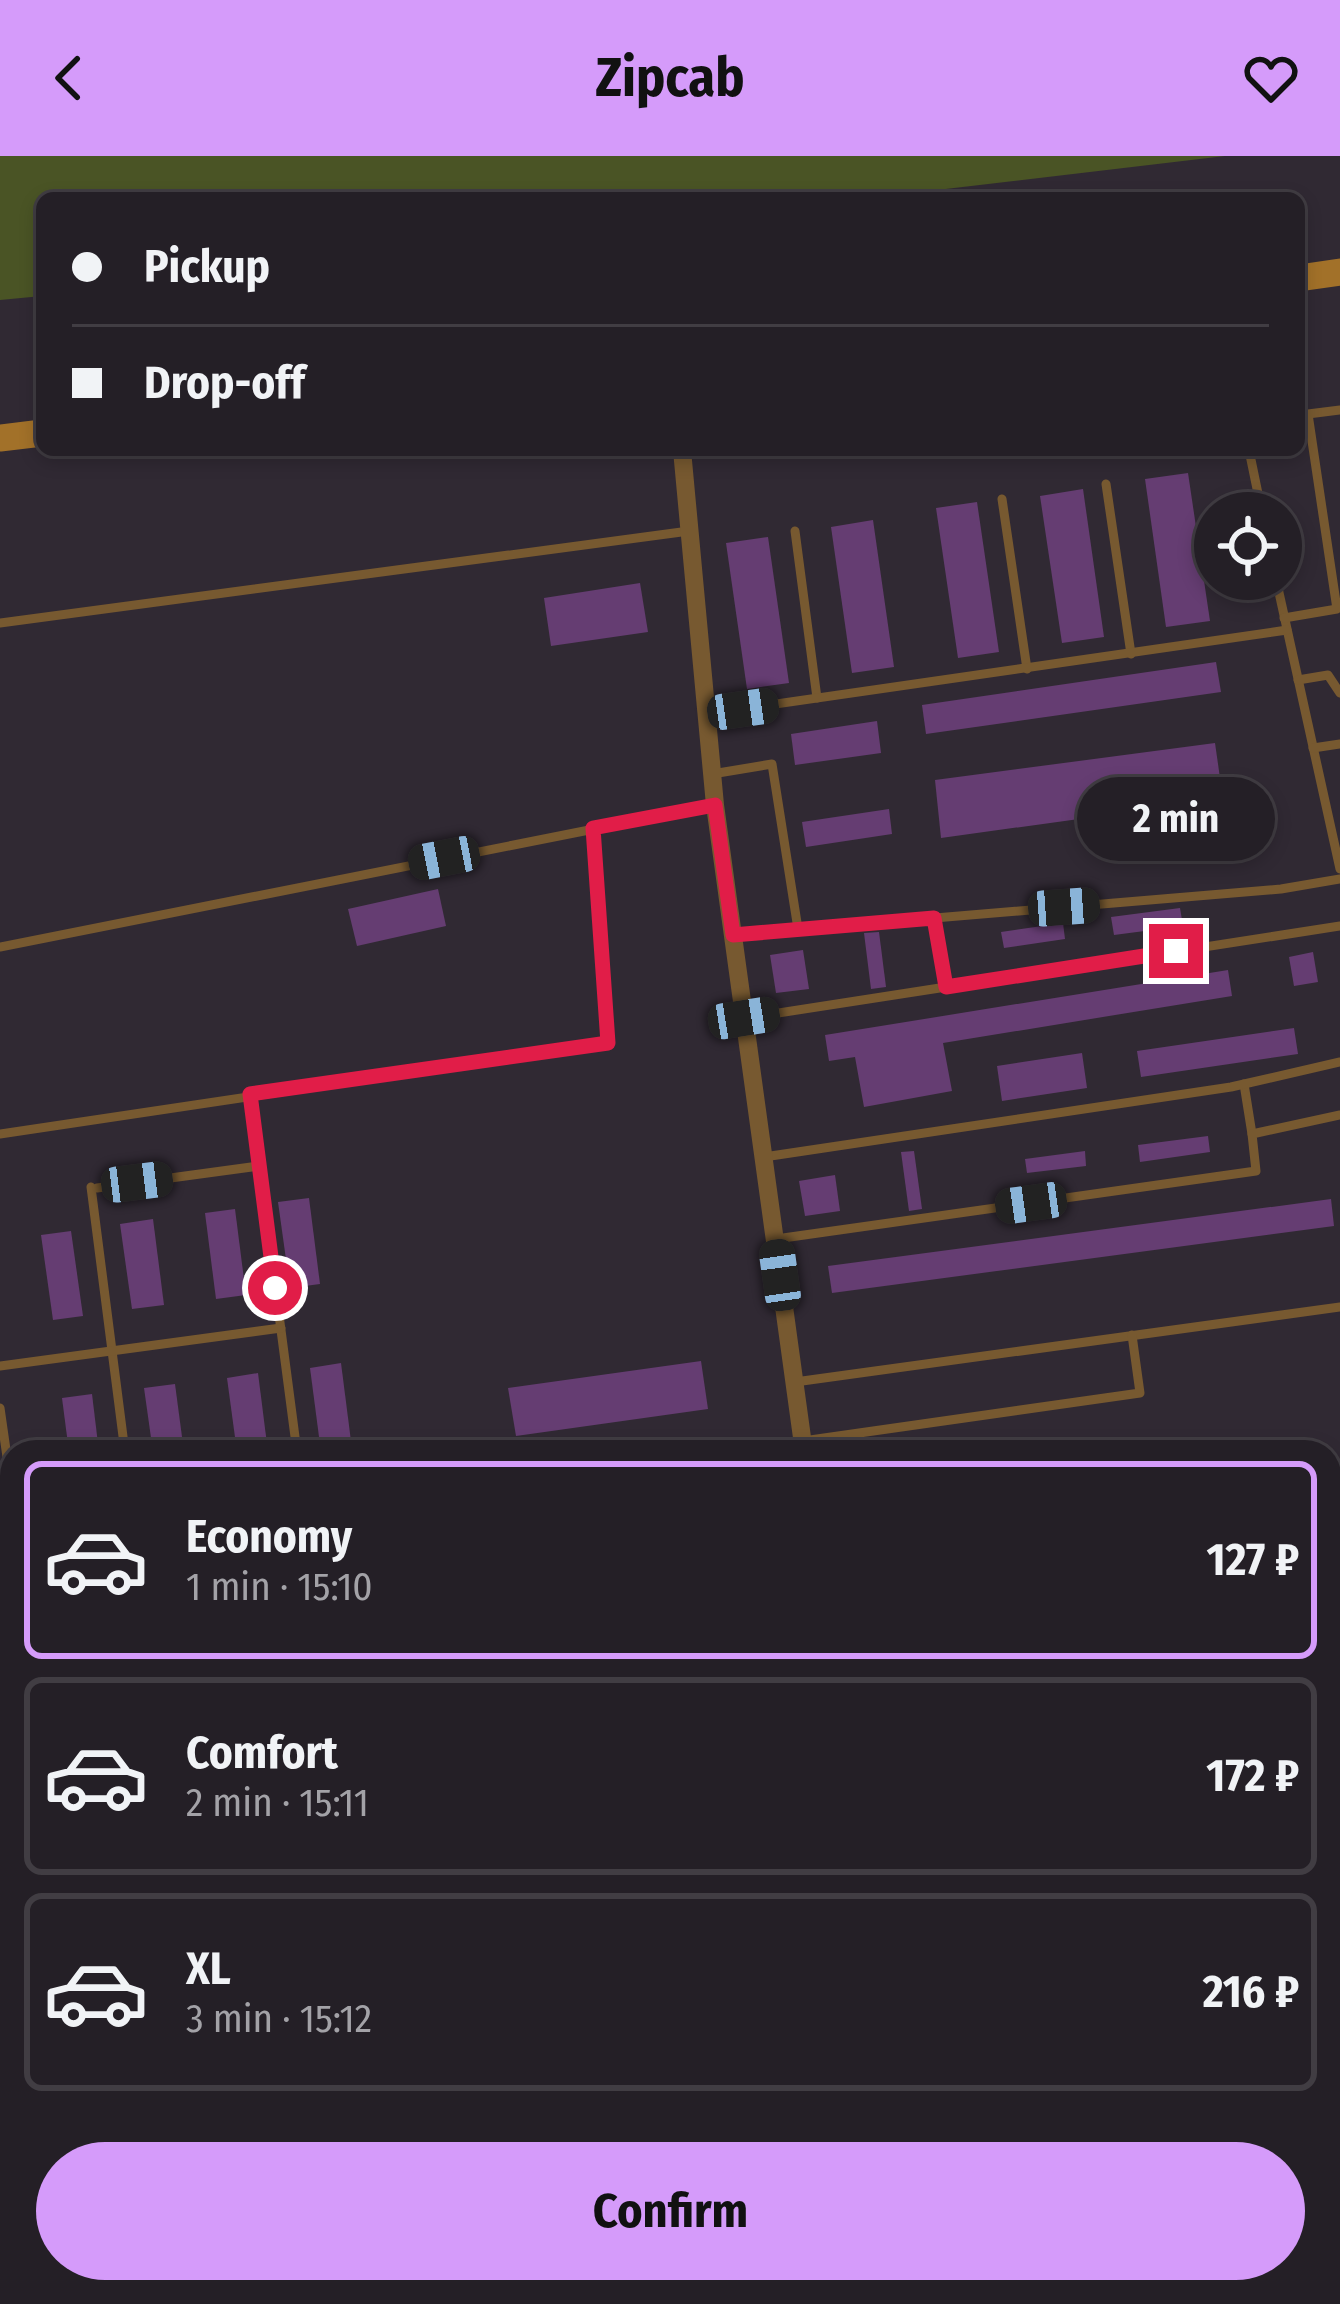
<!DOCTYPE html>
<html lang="en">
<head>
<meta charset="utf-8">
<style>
	body { margin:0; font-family:"Fira Sans Condensed",sans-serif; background:#2c272e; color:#f1f3f6; height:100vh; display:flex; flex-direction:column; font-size:45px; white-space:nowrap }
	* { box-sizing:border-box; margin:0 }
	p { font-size:39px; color:#a3a2a7 }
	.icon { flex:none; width:66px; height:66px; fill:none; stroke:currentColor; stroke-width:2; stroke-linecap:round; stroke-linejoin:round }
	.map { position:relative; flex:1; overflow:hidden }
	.sheet { position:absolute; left:0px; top:1284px; width:1341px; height:864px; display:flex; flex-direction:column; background:#241f26; border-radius:36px 36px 0 0; box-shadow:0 6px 18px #0003,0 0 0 3px #413d43 }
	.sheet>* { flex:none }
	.hud { position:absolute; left:36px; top:36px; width:1269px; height:264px; border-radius:18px; box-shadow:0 6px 18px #0003,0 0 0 3px #413d43; display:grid; align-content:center; height:264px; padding:0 36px; background:#241f26 }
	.controls { position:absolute; left:1194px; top:336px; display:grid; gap:24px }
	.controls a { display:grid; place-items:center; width:108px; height:108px; border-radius:50%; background:#241f26; box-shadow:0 6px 18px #0003,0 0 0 3px #413d43; font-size:60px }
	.end { position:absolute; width:54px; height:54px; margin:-27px; border:15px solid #e11d48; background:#fff; box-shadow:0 0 0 6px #fff }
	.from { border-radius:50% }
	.bubble { position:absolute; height:84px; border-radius:42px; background:#241f26; box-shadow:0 6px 18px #0003,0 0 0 3px #413d43; font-size:39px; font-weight:700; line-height:84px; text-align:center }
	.car { position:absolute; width:36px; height:72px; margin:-36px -18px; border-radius:15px; box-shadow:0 0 9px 3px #0007; background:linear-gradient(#222 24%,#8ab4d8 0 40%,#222 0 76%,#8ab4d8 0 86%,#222 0) }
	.hud b { display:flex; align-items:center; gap:42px; height:114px; font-size:45px }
	.hud b+b { border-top:3px solid #413d43 }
	.hud i { width:30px; height:30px; background:#f1f3f6 }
	ul { padding:21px 0 0; list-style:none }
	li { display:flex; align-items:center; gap:36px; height:198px; margin:0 24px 18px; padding:0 12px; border:6px solid #413d43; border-radius:18px }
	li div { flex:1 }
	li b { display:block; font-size:45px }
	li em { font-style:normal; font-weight:700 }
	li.selected { border-color:#d59bfa }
	li>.icon { width:108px; height:108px; stroke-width:1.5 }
	.primary-button { display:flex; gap:24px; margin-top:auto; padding:24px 36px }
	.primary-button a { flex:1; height:138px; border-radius:72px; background:#d59bfa; color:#111; font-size:48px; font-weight:700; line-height:138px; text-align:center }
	header { display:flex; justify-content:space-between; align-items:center; height:156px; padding:0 36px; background:#d59bfa; color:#111; font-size:54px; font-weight:700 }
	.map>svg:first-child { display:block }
</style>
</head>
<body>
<header><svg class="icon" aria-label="back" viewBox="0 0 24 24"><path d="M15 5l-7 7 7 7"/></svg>Zipcab<svg class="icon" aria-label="heart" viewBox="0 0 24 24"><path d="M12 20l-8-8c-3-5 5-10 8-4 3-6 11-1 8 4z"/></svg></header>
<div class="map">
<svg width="1340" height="2148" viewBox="0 0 1340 2148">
	<rect width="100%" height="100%" fill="#302933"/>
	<polygon fill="#4a5425" points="0,0 1225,0 869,42 42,42 42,140 0,144"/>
	<g fill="#653d72">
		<polygon points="1188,317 1210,465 1166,471 1145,323"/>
		<polygon points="1083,333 1104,481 1062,487 1040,340"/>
		<polygon points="977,346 999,496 958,502 936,352"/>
		<polygon points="873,364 894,511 852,517 831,371"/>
		<polygon points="768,381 789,527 747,533 726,387"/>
		<polygon points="640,427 648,476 551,490 544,442"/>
		<polygon points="1216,506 1221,536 926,578 922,549"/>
		<polygon points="877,565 881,597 795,609 791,578"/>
		<polygon points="1215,587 1223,643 941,682 935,624"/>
		<polygon points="889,653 892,678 806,691 802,666"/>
		<polygon points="438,733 446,770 357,790 348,753"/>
		<polygon points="1180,752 1183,770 1114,779 1111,761"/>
		<polygon points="1063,767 1065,783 1004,792 1001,776"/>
		<polygon points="879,776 886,831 871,833 864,777"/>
		<polygon points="803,794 809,833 776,837 770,799"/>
		<polygon points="1313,796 1318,826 1294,830 1289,801"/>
		<polygon points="1228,814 1232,840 943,887 952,935 864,951 855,901 829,905 825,879"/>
		<polygon points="1294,872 1298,898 1141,921 1137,895"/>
		<polygon points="1082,897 1087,932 1002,945 997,910"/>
		<polygon points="1208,980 1210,996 1140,1006 1138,989"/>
		<polygon points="914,995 922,1053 909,1055 901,996"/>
		<polygon points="1085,995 1086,1010 1027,1017 1025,1003"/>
		<polygon points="835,1019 840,1055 805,1060 799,1025"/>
		<polygon points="309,1042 320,1128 290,1132 278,1046"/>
		<polygon points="1331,1043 1334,1070 832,1137 828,1110"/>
		<polygon points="235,1053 246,1139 216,1143 205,1057"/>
		<polygon points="153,1063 164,1149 132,1153 120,1068"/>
		<polygon points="71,1075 83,1160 53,1164 41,1079"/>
		<polygon points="701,1205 708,1253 516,1280 508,1232"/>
		<polygon points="341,1207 352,1293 321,1296 310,1212"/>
		<polygon points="258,1217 268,1296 237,1296 227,1222"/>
		<polygon points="175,1228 184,1296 153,1296 144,1232"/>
		<polygon points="92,1238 99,1296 69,1296 62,1242"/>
	</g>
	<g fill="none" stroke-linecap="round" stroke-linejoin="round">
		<g stroke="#775930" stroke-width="9">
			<polyline points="1249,294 1262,357"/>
			<polyline points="1106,328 1131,498"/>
			<polyline points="1002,343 1027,513"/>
			<polyline points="795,375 817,542"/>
			<polyline points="1276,423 1340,713"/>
			<polyline points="1284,462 1337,453 1308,258 1340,254"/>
			<polyline points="0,467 689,375"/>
			<polyline points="1298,524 1328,519 1340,537"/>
			<polyline points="707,558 1287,474"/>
			<polyline points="1313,592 1340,588"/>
			<polyline points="712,618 772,608 798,773"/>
			<polyline points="934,762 946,831"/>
			<polyline points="733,779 1281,733 1340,723"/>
			<polyline points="0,791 715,649"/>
			<polyline points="746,862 1340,770"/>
			<polyline points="1244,928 1252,978"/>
			<polyline points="250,938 297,1296"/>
			<polyline points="0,978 608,887 593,672"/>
			<polyline points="764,1001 1231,931 1340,906"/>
			<polyline points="91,1031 125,1296"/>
			<polyline points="97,1032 259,1010"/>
			<polyline points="776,1083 1256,1015 1252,978 1340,959"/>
			<polyline points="0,1210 281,1172"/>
			<polyline points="795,1226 1340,1151"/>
			<polyline points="0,1252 12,1336"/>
			<polyline points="803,1285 1140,1237 1132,1179"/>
			<polyline points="1329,1346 1340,1344"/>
			<polyline points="1329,1416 1340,1414"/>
			<polyline points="1329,1510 1340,1509"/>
			<polyline points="1329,1601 1340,1600"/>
			<polyline points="1329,1763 1340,1762"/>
			<polyline points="1329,1842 1340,1841"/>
			<polyline points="1329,1929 1340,1927"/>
			<polyline points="1329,2090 1340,2088"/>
			<polyline points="156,2136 158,2148"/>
			<polyline points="256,2136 257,2148"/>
			<polyline points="460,2136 462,2148"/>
			<polyline points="728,2136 734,2148"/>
			<polyline points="573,2148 656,2136"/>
		</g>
		<g stroke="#775930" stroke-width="18">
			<polyline points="682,294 715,649 804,1296"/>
			<polyline points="928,2136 929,2148"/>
		</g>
		<g stroke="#a27129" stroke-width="27">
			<polyline points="1299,122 1340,116"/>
			<polyline points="0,282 42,277"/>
		</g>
	</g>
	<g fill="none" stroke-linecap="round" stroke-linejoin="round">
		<polyline stroke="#e11d48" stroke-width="15" points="275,1132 250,938 608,887 593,672 715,649 733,779 934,762 946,831 1176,795"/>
	</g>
</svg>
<div class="controls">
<a><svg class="icon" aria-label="locate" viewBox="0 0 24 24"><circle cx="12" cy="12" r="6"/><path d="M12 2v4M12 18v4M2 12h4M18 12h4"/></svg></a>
</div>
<i class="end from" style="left:275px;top:1132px"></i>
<i class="end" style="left:1176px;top:795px"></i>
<div class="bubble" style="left:1077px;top:621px;width:198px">2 min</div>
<i class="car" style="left:743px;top:553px;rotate:82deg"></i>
<i class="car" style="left:444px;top:702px;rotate:259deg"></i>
<i class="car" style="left:1064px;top:751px;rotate:86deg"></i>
<i class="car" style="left:744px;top:862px;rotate:81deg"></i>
<i class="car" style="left:137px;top:1026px;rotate:83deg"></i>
<i class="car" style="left:1031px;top:1047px;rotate:262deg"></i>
<i class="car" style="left:780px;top:1119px;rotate:352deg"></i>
<div class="hud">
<b><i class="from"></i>Pickup</b>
<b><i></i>Drop-off</b>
</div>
<section class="sheet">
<ul>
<li class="selected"><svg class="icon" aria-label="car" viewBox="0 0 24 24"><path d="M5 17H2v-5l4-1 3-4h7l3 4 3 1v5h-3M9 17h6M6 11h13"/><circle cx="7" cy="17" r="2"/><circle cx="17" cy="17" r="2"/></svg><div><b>Economy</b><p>1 min · 15:10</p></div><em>127 ₽</em></li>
<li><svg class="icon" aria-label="car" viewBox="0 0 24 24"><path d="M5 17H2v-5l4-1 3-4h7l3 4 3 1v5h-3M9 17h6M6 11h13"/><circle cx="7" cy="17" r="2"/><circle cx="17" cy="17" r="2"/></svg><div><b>Comfort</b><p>2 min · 15:11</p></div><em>172 ₽</em></li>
<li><svg class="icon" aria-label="car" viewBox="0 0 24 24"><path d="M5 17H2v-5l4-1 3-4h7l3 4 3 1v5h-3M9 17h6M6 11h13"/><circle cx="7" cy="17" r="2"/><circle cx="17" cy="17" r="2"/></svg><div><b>XL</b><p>3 min · 15:12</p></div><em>216 ₽</em></li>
</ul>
<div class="primary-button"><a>Confirm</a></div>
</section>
</div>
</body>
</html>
